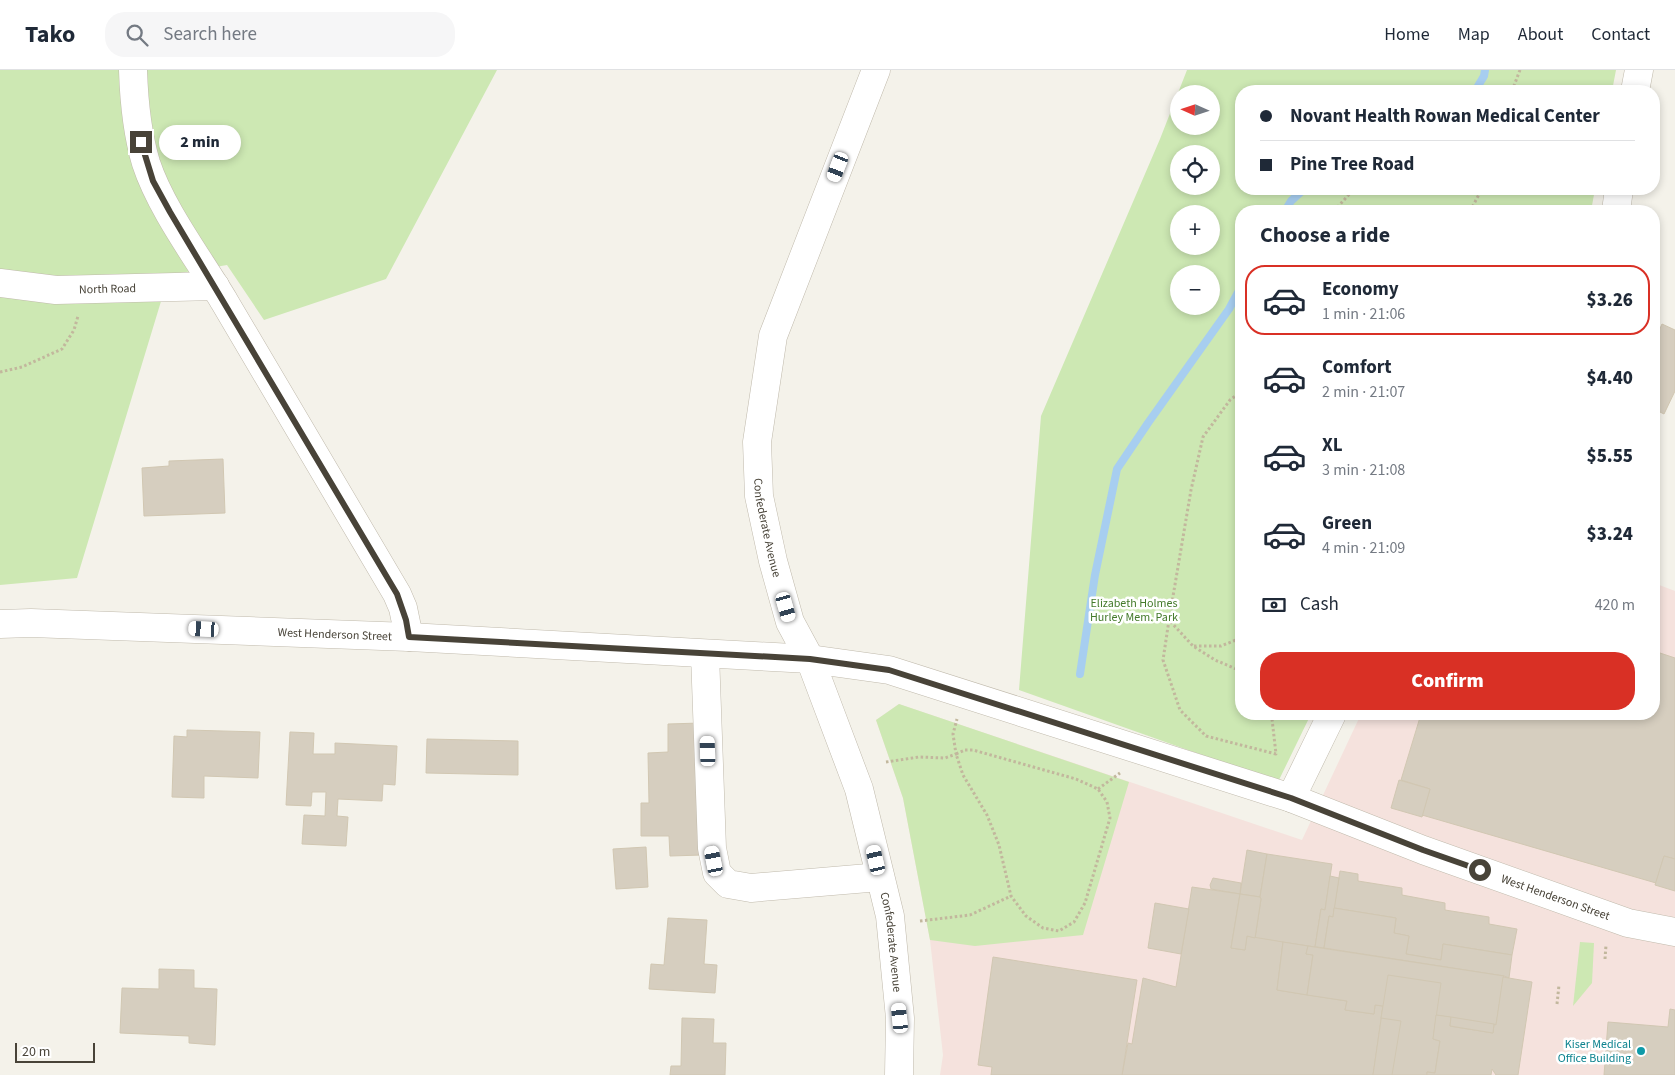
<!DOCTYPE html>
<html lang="en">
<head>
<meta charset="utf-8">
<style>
	body { margin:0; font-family:"Source Sans 3",sans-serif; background:#f6f6f7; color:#1f2937; height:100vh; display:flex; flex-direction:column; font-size:19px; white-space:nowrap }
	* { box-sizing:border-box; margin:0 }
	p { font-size:16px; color:#747a83 }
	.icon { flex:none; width:28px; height:28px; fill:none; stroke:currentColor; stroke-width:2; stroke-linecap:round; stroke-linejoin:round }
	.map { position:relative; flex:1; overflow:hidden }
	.panel { position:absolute; left:1235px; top:135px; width:425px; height:515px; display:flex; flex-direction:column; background:#fff; border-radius:20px; box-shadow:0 2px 8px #0003 }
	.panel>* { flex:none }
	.hud { position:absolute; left:1235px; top:15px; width:425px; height:110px; border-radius:20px; box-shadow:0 2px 8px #0003; display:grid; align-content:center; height:110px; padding:0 25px; background:#fff }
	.needle { width:32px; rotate:273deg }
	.tools { position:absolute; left:1170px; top:15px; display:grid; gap:10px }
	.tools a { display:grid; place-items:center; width:50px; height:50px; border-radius:50%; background:#fff; box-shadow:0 2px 8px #0003; font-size:25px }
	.scale { position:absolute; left:15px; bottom:12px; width:80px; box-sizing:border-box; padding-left:5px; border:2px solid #484338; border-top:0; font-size:14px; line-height:18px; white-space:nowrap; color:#484338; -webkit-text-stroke:4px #fff; paint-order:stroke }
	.end { position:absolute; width:22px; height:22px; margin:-11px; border:6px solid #484338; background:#fff; box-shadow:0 0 0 2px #fff }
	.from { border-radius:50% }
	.bubble { position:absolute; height:35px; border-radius:18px; background:#fff; box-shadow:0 2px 8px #0003; font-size:16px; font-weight:800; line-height:35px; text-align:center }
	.car { position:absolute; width:15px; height:30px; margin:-15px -8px; border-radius:6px; box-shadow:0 0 4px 1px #0007; background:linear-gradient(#fff 24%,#345 0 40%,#fff 0 76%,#345 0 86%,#fff 0) }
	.hud b { display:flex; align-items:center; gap:18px; height:48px; font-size:19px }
	.hud b+b { border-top:1px solid #e0e1e3 }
	.hud i { width:12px; height:12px; background:#1f2937 }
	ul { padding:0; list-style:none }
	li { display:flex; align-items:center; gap:15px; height:70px; margin:0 10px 8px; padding:0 15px; border:2px solid transparent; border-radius:20px }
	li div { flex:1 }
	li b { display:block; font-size:19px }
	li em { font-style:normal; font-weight:800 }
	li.current { border-color:#d93025 }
	li>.icon { width:45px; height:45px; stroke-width:1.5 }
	h2 { padding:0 25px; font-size:22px; line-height:60px }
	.pay { display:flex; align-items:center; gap:12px; height:55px; padding:0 25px; font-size:19px }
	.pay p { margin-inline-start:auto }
	.button { display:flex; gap:10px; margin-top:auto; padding:10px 25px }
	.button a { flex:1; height:58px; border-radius:20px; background:#d93025; color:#fff; font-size:20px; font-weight:800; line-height:58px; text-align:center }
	header { display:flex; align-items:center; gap:30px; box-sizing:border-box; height:70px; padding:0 25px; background:#fff; border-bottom:1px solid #e0e1e3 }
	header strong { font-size:24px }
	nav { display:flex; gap:28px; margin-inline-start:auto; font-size:18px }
	.search { width:350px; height:45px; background:#f6f6f7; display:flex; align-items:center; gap:12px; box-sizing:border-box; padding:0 18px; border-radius:20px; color:#747a83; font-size:19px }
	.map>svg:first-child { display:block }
</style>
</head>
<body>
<header>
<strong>Tako</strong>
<div class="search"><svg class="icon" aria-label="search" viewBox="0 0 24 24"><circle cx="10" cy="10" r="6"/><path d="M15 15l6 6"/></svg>Search here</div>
<nav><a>Home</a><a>Map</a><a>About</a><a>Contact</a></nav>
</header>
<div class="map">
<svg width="1675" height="1005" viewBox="0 0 1675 1005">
	<rect width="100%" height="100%" fill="#f4f2ea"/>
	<polygon fill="#f5e2dd" points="1654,513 1675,521 1675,1005 940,1005 943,985 930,870 903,728 876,650 899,634 1302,770 1361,644 1654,644"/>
	<g fill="#cde8b3" fill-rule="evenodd">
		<polygon points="0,0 497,0 386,209 264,250 227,195 169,205 77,508 0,515"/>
		<path d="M1187,0H1616L1612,21H1241V119H1595L1591,141H1241V644H1311L1278,712L1019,620L1041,346L1160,69ZM1179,24H1211V56H1179ZM1179,84H1211V116H1179ZM1179,144H1211V176H1179ZM1179,204H1211V236H1179Z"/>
		<polygon points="899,634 1129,712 1083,865 975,876 930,870 903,728 876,650"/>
		<polygon points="1580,872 1594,873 1592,913 1573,936"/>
	</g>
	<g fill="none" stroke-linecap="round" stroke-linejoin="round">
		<g stroke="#a7cef0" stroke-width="8">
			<polyline points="1475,21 1484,6 1485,0"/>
			<polyline points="1285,141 1291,131 1304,119"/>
			<polyline points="1080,604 1095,505 1117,399 1148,353 1229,239 1241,217"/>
		</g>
	</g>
	<g fill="#d6cebf" stroke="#d1c7b2">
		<polygon points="1662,254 1675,260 1675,321 1664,344 1654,339 1654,272"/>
		<polygon points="223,389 225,443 144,446 142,398 169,396 169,391"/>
		<polygon points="1654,581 1675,588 1675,789 1664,786 1656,813 1422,745 1430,719 1401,710 1421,644 1654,644"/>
		<polygon points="700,653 702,785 670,786 669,766 641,766 641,733 649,733 648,683 668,682 668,654"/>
		<polygon points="187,660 260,662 258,708 204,706 204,728 172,727 174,666 187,667"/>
		<polygon points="290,662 314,663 313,684 335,684 335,673 397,676 395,715 383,714 382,731 338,729 337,746 348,747 346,776 302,774 304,745 325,746 326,722 312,722 311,736 286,735"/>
		<polygon points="427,669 518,671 518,705 426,703"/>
		<polygon points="1399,710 1430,719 1422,747 1391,738"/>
		<polygon points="646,777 648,817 616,819 613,779"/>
		<polygon points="1247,780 1267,784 1260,827 1240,824"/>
		<polygon points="1267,784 1332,794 1325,840 1321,839 1315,877 1255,868 1261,829 1260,827"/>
		<polygon points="1664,786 1675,789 1675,821 1655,815"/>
		<polygon points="1340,801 1358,804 1358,811 1402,818 1402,825 1445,833 1445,840 1489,847 1489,854 1517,859 1512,885 1443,874 1441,890 1406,884 1409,866 1394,863 1396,848 1334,838"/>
		<polygon points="1330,806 1339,808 1333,847 1329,846 1324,878 1317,877 1315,877 1321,839 1325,840"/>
		<polygon points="1213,808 1241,813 1240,824 1211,819 1210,815"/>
		<polygon points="1192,817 1240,824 1231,878 1245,880 1247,866 1283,872 1277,920 1347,931 1345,940 1374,944 1375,935 1383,936 1373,1005 1122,1005 1128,973 1132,974 1143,908 1176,917"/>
		<polygon points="1240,824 1260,827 1261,829 1255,868 1247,866 1245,880 1231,878"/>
		<polygon points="1155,833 1189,839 1181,884 1148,878"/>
		<polygon points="1334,838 1396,848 1394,863 1409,866 1406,884 1441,890 1443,874 1512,885 1509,908 1504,906 1324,878 1329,846 1333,847"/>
		<polygon points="668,848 707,850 704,894 717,895 715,923 649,919 651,894 664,895"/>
		<polygon points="1283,872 1308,876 1306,884 1313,885 1307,925 1277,920"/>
		<polygon points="1308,876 1504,906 1496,955 1430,944 1420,1005 1373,1005 1383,936 1375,935 1374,944 1345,940 1347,931 1307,925 1313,885 1306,884"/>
		<polygon points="993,887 1137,910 1122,1005 991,1005 992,997 978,995"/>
		<polygon points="159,899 194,900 194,918 217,919 215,975 189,973 189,966 120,963 122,918 159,919"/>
		<polygon points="1388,905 1441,913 1433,969 1440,971 1435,1003 1427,1002 1427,1005 1392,1005 1401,951 1381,948"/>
		<polygon points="1503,907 1532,912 1518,1005 1496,1005 1492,999 1491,1005 1427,1005 1427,1002 1435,1003 1440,971 1433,969 1436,945 1451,947 1450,956 1493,963 1494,954 1496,955"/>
		<polygon points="1670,939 1675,940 1675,1005 1604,1005 1608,952 1668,957"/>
		<polygon points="1451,947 1494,954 1493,963 1450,956"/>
		<polygon points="682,948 714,949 713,973 726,973 725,1005 670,1005 671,996 681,996"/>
	</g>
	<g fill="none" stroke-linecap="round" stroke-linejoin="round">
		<defs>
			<g id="minor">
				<path d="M133,0C134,31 137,63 146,93C161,139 199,189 224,231C282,329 340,427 397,524L403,538L409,567"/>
				<path id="s1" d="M876,0L773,266L757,372L759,426L773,491L790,552L810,589L859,719L890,846L900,948L899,1005"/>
				<polyline points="1635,21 1639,0"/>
				<polyline points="1616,141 1619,119"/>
				<path id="s2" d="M0,213L56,220L215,216"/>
				<path id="s3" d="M0,554L31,553L409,567L810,589L889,600L1291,728L1423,780L1628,853L1675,862"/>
				<polyline points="705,584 712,778 717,803 728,814 751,818 880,807"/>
				<polyline points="1291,728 1332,644"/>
			</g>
		</defs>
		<use href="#minor" stroke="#c0baac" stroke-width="29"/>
		<g stroke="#c2b79d" stroke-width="3" stroke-dasharray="2.5 2.5" stroke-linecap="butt">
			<polyline points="1512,21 1520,0"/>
			<polyline points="1334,141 1354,119"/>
			<polyline points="1470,141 1482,119"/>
			<polyline points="0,302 22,297 62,279 74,260 78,246"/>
			<polyline points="1169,550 1163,590 1180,640 1206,666 1276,684 1272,649 1269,644"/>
			<polyline points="1194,576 1221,576 1241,568"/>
			<polyline points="1241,601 1215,590 1193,576 1169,550 1191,420 1203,367 1230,330 1241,322"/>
			<polygon points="965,680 973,680 1076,709 1098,719 1107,732 1110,748 1085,833 1074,852 1059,861 1043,858 1026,846 1011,826 999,775 987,745 963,705 956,684"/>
			<polyline points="886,692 919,687 945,688 956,684 953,664 957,649"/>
			<polyline points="1098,719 1120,703"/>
			<polyline points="920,851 970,845 1011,826"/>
			<polyline points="1605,889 1606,875"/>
			<polyline points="1557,934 1559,915"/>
		</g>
		<use href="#minor" stroke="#fff" stroke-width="28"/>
	</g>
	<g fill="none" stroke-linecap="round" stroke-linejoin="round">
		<polyline stroke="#484338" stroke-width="6" points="141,72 153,111 170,142 397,524 406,550 409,567 810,589 889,600 1291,728 1423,780 1480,800"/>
	</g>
	<circle fill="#0f9aa8" stroke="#fff" stroke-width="2" cx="1641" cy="981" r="5"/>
	<g text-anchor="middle" stroke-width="5" stroke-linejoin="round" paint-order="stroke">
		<g font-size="12" fill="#484338" stroke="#fff">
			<text dy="4" stroke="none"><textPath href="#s2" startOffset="108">North Road</textPath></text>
			<text dy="4" stroke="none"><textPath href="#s1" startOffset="479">Confederate Avenue</textPath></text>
			<text dy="4" stroke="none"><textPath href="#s3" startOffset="335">West Henderson Street</textPath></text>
			<text dy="4" stroke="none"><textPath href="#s3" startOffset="1595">West Henderson Street</textPath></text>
			<text dy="4" stroke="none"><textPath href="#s1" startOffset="914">Confederate Avenue</textPath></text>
		</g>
		<g font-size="12" fill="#447a2b" stroke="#fff">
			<text x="1134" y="537">Elizabeth Holmes<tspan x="1134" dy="14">Hurley Mem. Park</tspan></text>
		</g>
		<g font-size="12" fill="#0d838f" stroke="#fff" text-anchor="end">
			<text x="1631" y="978">Kiser Medical<tspan x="1631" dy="14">Office Building</tspan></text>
		</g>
	</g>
</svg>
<div class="tools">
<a><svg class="needle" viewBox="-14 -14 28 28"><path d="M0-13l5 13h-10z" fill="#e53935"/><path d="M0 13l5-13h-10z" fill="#747a83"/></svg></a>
<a><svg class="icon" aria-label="locate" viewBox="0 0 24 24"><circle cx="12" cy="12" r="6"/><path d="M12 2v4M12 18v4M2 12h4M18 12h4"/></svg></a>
<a>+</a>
<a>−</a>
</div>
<div class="scale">20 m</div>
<i class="end from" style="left:1480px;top:800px"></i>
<i class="end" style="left:141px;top:72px"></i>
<div class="bubble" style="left:159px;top:55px;width:82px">2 min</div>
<i class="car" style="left:838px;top:97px;rotate:201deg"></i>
<i class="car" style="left:786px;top:537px;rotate:164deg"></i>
<i class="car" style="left:204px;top:559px;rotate:273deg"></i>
<i class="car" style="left:708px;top:681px;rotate:358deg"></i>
<i class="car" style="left:876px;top:790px;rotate:347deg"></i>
<i class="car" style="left:714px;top:791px;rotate:349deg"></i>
<i class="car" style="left:900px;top:948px;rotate:354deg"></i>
<div class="hud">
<b><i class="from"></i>Novant Health Rowan Medical Center</b>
<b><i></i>Pine Tree Road</b>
</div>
<section class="panel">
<h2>Choose a ride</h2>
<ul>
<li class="current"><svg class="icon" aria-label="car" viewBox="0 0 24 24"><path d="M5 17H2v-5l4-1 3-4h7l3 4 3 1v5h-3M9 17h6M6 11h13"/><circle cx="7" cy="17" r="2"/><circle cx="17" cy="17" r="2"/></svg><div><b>Economy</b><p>1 min · 21:06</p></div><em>$3.26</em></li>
<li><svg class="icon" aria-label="car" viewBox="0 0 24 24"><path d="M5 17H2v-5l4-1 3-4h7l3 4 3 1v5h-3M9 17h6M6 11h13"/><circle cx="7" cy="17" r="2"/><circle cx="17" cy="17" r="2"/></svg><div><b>Comfort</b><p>2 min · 21:07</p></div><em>$4.40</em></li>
<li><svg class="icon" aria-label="car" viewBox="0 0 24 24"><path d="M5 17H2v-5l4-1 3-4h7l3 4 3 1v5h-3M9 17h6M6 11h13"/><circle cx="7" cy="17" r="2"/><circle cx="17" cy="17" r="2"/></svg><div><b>XL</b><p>3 min · 21:08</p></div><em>$5.55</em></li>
<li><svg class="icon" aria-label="car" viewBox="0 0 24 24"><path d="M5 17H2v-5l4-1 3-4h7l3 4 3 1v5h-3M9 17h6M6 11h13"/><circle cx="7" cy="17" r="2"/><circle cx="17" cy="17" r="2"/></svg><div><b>Green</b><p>4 min · 21:09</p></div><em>$3.24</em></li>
</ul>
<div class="pay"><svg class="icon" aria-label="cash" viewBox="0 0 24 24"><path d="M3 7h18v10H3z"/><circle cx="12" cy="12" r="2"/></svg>Cash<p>420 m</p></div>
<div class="button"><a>Confirm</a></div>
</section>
</div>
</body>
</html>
